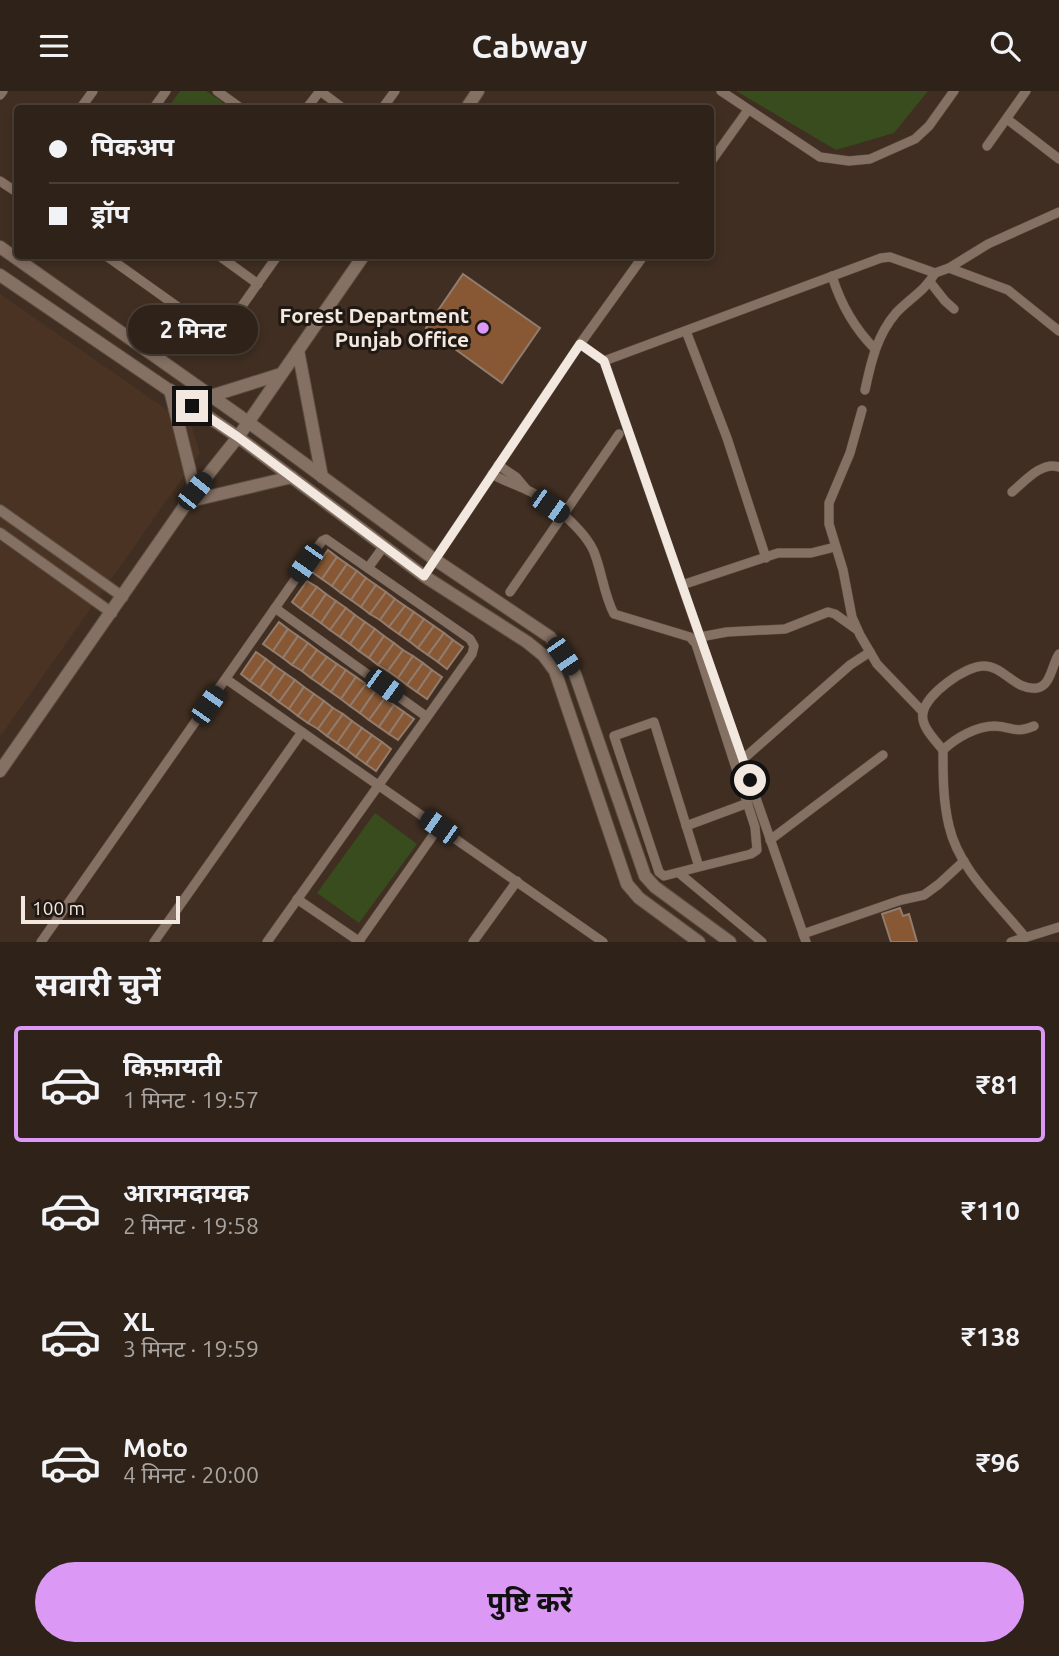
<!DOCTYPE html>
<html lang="hi">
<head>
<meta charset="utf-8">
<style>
	body { margin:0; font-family:Ubuntu,"Noto Sans Devanagari",sans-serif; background:#3b2f26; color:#f1f3f6; height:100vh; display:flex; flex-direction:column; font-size:26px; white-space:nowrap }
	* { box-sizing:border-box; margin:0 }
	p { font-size:23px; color:#a7a4a2 }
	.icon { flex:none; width:38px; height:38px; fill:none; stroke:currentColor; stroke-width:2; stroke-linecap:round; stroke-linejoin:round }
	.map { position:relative; height:851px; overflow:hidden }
	.details { display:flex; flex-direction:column; background:#2f2219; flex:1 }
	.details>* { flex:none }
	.top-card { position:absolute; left:14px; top:14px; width:700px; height:154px; border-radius:7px; box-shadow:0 4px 10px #0003,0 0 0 2px #4a3f38; display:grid; align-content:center; height:154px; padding:0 35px; background:#2f2219 }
	.scale { position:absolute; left:21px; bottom:18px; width:159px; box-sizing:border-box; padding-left:7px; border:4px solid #f3e8df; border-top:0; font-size:19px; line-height:24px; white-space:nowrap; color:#f3e8df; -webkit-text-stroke:5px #201812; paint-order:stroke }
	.end { position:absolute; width:32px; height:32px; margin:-16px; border:9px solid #f3e8df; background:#111; box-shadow:0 0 0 4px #111 }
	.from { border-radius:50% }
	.bubble { position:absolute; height:49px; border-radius:24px; background:#2f2219; box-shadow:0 4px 10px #0003,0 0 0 2px #4a3f38; font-size:23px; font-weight:700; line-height:49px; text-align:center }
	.car { position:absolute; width:21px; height:42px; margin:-21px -10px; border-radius:9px; box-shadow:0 0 5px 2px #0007; background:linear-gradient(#222 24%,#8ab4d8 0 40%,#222 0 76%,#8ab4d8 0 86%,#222 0) }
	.top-card b { display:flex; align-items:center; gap:24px; height:66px; font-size:26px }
	.top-card b+b { border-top:2px solid #4a3f38 }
	.top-card i { width:18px; height:18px; background:#f1f3f6 }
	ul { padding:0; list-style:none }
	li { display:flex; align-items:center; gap:21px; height:116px; margin:0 14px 10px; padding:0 21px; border:4px solid transparent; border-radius:7px }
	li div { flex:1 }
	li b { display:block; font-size:26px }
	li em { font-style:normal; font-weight:700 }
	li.on { border-color:#db99f5 }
	li>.icon { width:63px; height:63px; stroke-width:1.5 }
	h2 { padding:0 35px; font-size:32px; line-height:84px }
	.action { display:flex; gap:14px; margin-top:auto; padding:14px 35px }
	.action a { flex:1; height:80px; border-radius:42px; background:#db99f5; color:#111; font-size:28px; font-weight:700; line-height:80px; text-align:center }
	header { display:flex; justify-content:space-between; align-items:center; height:91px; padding:0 35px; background:#2f2219; font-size:32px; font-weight:700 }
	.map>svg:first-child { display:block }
</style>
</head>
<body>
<header><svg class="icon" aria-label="menu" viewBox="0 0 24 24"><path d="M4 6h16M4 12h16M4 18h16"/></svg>Cabway<svg class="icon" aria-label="search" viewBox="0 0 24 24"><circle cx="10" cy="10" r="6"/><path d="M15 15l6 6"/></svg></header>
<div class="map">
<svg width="1059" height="851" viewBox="0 0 1059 851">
	<rect width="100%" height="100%" fill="#3f2e21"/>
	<polygon fill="#4a3322" points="0,203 192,336 200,362 0,646"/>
	<g fill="#384c1d">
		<polygon points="180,0 206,0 223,11 219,17 168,17"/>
		<polygon points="736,0 928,0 894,42 836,59"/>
		<polygon points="375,722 417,753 359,832 317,802"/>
	</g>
	<g fill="#875833" stroke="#917c6e" stroke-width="2">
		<polygon points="463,183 540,237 502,292 426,237"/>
		<polygon points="328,459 337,466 322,488 312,481"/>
		<polygon points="337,466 347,473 332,495 322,488"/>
		<polygon points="347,473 357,480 341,502 332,495"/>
		<polygon points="357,480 366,487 351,509 341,502"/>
		<polygon points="366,487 376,494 361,516 351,509"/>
		<polygon points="307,490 317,496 301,518 292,511"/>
		<polygon points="376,494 386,501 370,523 361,516"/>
		<polygon points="317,496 326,503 311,525 301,518"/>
		<polygon points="386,501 395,508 380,529 370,523"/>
		<polygon points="326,503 336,510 321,532 311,525"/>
		<polygon points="395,508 405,515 389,536 380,529"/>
		<polygon points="336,510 346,517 330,539 321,532"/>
		<polygon points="405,515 414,521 399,543 389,536"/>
		<polygon points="346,517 355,524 340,546 330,539"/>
		<polygon points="414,521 424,528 409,550 399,543"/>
		<polygon points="355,524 365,531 350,553 340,546"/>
		<polygon points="424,528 434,535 418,557 409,550"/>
		<polygon points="279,531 288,538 273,560 263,553"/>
		<polygon points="365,531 375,538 359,560 350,553"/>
		<polygon points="434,535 444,542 428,564 418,557"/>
		<polygon points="288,538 298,545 283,567 273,560"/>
		<polygon points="375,538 384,545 369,567 359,560"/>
		<polygon points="444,542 453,549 438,571 428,564"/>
		<polygon points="298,545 308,552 292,574 283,567"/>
		<polygon points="384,545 394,552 378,574 369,567"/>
		<polygon points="453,549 463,556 447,578 438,571"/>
		<polygon points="308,552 317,559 302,580 292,574"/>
		<polygon points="394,552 403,559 388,580 378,574"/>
		<polygon points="317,559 327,566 311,587 302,580"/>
		<polygon points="403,559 413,565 398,587 388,580"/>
		<polygon points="256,561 266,568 250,590 241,583"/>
		<polygon points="413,565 423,572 407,594 398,587"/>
		<polygon points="327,566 337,573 321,594 311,587"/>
		<polygon points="266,568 275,575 260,597 250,590"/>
		<polygon points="423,572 432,579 417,601 407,594"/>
		<polygon points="337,573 346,579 331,601 321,594"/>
		<polygon points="275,575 285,582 270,604 260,597"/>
		<polygon points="346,579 356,586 341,608 331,601"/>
		<polygon points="432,579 442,586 427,608 417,601"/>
		<polygon points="285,582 295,589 279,611 270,604"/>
		<polygon points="356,586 366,593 350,615 341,608"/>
		<polygon points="295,589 304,596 289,618 279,611"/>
		<polygon points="366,593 375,600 360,622 350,615"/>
		<polygon points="304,596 314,603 298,625 289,618"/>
		<polygon points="375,600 385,607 369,629 360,622"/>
		<polygon points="314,603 324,610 308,632 298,625"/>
		<polygon points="385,607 394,614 379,636 369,629"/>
		<polygon points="324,610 333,617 318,638 308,632"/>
		<polygon points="394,614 404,621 389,643 379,636"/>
		<polygon points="333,617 343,623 327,645 318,638"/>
		<polygon points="404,621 414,628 398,649 389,643"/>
		<polygon points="343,623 352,630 337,652 327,645"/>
		<polygon points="352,630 362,637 347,659 337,652"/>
		<polygon points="362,637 372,644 356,666 347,659"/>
		<polygon points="372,644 382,651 366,673 356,666"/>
		<polygon points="382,651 391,658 376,680 366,673"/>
		<polygon points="900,817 903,825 909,823 917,851 891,851 882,823"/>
	</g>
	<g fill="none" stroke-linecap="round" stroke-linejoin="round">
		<defs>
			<g id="minor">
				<polyline points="217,0 242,18"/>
				<polyline points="320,0 344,18"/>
				<polyline points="721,0 820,66 849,70 870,68 915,48 929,35 954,0"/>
				<polyline points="0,4 3,0"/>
				<polyline points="80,18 93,0"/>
				<polyline points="153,18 166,0"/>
				<polyline points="306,18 320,0"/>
				<polyline points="382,18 395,0"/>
				<polyline points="1007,28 1059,68"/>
				<polyline points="987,55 1026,0"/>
				<polyline points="710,72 748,19"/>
				<polyline points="0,90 18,102"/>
				<polyline points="105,164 220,246 278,164"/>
				<polyline points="218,164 258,193"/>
				<polyline points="949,177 1008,199 1059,240"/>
				<path d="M832,185C841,214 854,237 875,258"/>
				<polyline points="930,191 945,210 954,218"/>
				<polyline points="686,240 727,347 766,467"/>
				<polyline points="580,253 604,270 806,851"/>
				<polyline points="604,270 881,167 890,166 935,182 949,177 988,153 1059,121"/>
				<path d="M865,299C871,271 877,244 896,222C909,208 925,200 935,182"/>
				<polyline points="862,319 850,362 829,412 829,433 843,479 852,526 860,544 877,573 923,621"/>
				<polyline points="498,374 516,386 526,398"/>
				<path d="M492,383C503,390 515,393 527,399C548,408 585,439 594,461C602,481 604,504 614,523L690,546L696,553L755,736L757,759L751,763L699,776L654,631L614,645L659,781L664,785L699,776"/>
				<path d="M1012,401C1025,390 1042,370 1059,376"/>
				<polyline points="368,477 384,455"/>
				<polyline points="424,485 580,253 644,164"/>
				<polyline points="682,494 778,462 811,462 835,456"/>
				<polyline points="510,501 619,343"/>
				<polyline points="275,517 427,626"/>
				<polyline points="700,546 727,541 785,538 828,521 835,523 856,538"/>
				<polyline points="226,588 603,851"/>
				<path d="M1034,635C1014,643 1014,636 995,635C976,635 956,647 943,659C936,650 920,635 923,622C926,603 965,575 984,575C1004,575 1015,600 1037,597C1051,595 1052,573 1059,563"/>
				<path d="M943,659C943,685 943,710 949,735C959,779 998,812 1025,846"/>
				<polyline points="742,669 850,574 870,561"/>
				<polyline points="686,735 748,712"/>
				<polyline points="770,749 883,664"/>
				<polyline points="679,782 762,851"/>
				<polyline points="297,808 360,851"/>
				<polyline points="803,843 901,809 924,804 939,793 964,770"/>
				<polyline points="359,850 439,736"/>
				<polyline points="41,851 322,450 326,448 470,548 474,555 472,563 267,851"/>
				<polyline points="154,851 302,641"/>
				<polyline points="473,851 517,790"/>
				<polyline points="1011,851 1059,836"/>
			</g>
			<g id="tertiary">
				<polyline points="0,419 123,506"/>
				<polyline points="0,442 112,522"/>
			</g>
			<g id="secondary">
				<polyline points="466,18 478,0"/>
				<polyline points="0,156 248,331 434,468 550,546 575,583 645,785 655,796 730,851"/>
				<polyline points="0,184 238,346 424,485 527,551 543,564 555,580 627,793 639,807 699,851"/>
				<polyline points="298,259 322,386"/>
				<polyline points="170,299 195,400"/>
				<polyline points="211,305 281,283"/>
				<polyline points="190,410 292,386"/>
				<polyline points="0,680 195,400 238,346 364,164"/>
			</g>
		</defs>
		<use href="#minor" stroke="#5b4d41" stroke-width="10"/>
		<use href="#tertiary" stroke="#5b4d41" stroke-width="12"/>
		<use href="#secondary" stroke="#5b4d41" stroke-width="14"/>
		<use href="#minor" stroke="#857163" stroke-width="9"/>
		<use href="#tertiary" stroke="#857163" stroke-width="10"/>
		<use href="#secondary" stroke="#857163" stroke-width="12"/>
	</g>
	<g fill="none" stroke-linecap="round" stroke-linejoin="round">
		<polyline stroke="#f3e8df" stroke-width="9" points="192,315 238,346 424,485 580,253 604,270 750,689"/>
	</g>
	<circle fill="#db99f5" stroke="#201812" stroke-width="2.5" cx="483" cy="237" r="7"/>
	<g text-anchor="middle" stroke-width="6" stroke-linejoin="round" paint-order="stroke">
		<g font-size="21" font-weight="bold" fill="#f3e8df" stroke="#201812" text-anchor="end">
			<text x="469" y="232">Forest Department<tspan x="469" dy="24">Punjab Office</tspan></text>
		</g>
	</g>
</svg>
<div class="scale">100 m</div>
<i class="end from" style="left:750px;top:689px"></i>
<i class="end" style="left:192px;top:315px"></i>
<div class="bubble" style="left:128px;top:214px;width:130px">2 मिनट</div>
<i class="car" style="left:195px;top:400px;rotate:39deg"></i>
<i class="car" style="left:550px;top:415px;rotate:125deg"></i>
<i class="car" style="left:306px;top:472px;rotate:215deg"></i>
<i class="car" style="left:563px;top:565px;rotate:146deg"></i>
<i class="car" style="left:384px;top:595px;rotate:126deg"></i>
<i class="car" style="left:208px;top:614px;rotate:35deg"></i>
<i class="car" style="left:439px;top:736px;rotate:305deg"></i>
<div class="top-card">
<b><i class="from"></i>पिकअप</b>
<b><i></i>ड्रॉप</b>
</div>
</div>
<section class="details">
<h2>सवारी चुनें</h2>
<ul>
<li class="on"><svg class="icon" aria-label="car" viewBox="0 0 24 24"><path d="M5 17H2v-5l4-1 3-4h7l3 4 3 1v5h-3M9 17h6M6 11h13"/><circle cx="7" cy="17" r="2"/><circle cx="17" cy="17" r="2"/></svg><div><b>किफ़ायती</b><p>1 मिनट · 19:57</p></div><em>₹81</em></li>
<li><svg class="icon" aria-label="car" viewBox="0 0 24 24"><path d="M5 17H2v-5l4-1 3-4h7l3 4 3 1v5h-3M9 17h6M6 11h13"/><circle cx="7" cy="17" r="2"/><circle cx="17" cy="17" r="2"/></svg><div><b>आरामदायक</b><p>2 मिनट · 19:58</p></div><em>₹110</em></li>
<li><svg class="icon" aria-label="car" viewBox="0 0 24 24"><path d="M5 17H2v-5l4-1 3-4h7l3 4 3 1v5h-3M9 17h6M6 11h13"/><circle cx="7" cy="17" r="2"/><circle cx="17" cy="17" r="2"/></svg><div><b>XL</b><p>3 मिनट · 19:59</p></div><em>₹138</em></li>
<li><svg class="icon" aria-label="car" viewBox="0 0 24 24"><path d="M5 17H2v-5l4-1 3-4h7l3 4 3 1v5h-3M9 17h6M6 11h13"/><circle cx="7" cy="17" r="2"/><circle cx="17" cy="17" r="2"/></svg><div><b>Moto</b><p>4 मिनट · 20:00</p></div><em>₹96</em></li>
</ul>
<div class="action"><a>पुष्टि करें</a></div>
</section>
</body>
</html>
